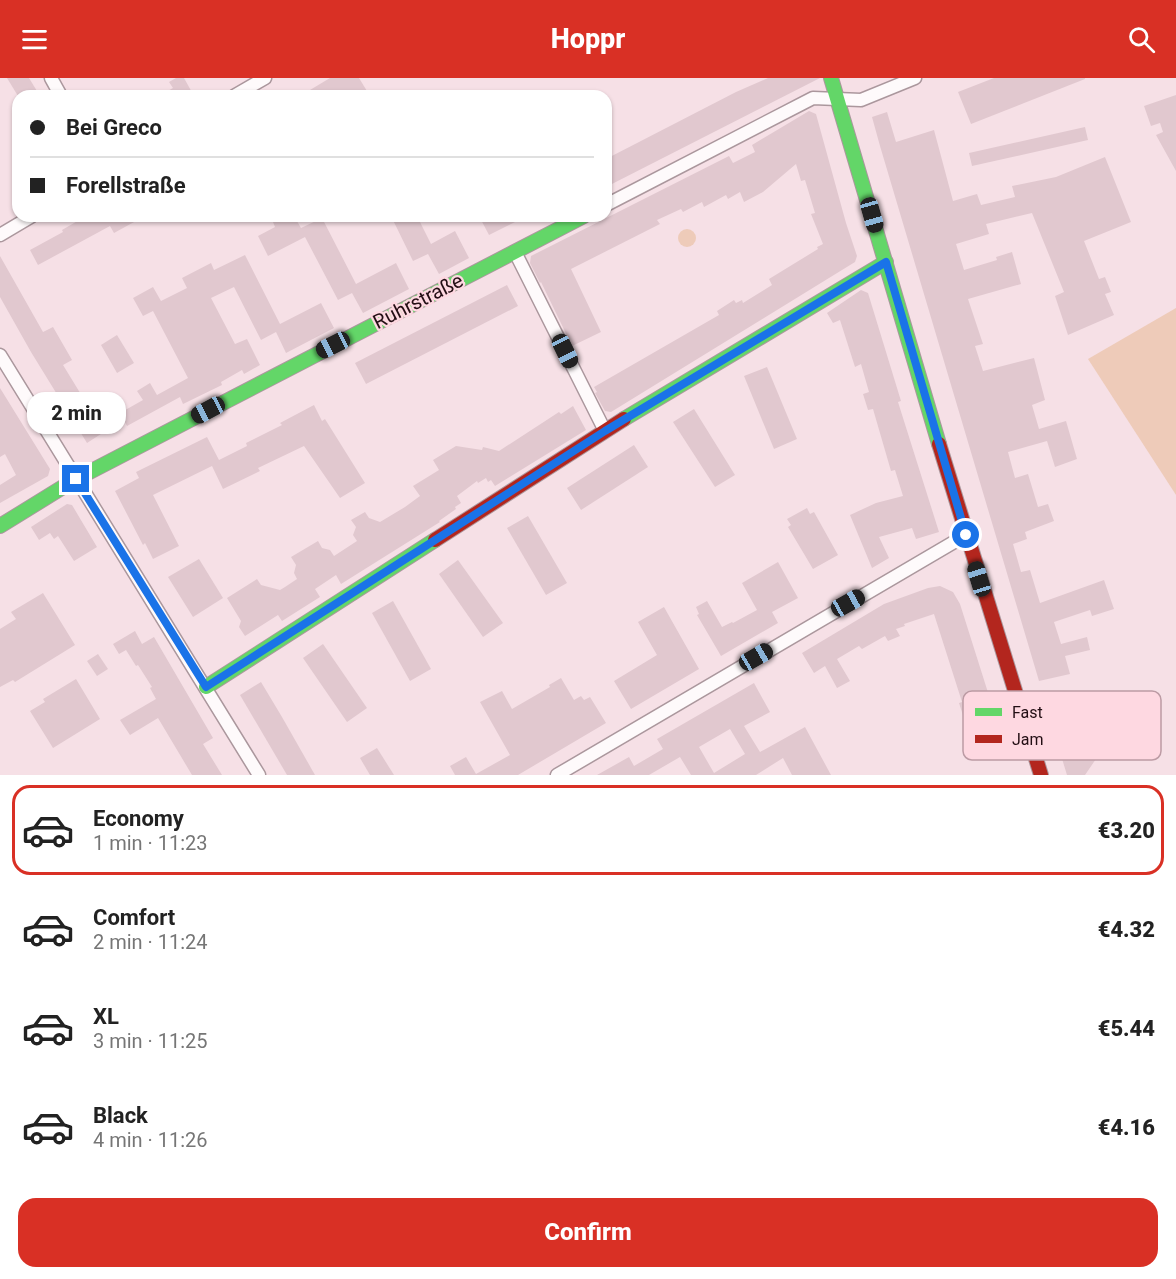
<!DOCTYPE html>
<html lang="en">
<head>
<meta charset="utf-8">
<style>
	body { margin:0; font-family:Roboto,sans-serif; background:#f6f6f6; color:#222; height:100vh; display:flex; flex-direction:column; font-size:22px; white-space:nowrap }
	* { box-sizing:border-box; margin:0 }
	p { font-size:20px; color:#767676 }
	.icon { flex:none; width:33px; height:33px; fill:none; stroke:currentColor; stroke-width:2; stroke-linecap:round; stroke-linejoin:round }
	.map { position:relative; height:697px; overflow:hidden }
	.side { display:flex; flex-direction:column; background:#fff; flex:1 }
	.side>* { flex:none }
	.banner { position:absolute; left:12px; top:12px; width:600px; height:132px; border-radius:18px; box-shadow:0 2px 4px #0004; display:grid; align-content:center; height:132px; padding:0 18px; background:#fff }
	.end { position:absolute; width:27px; height:27px; margin:-14px; border:8px solid #1a73e8; background:#fff; box-shadow:0 0 0 3px #fff }
	.from { border-radius:50% }
	.bubble { position:absolute; height:42px; border-radius:18px; background:#fff; box-shadow:0 2px 4px #0004; font-size:20px; font-weight:800; line-height:42px; text-align:center }
	.car { position:absolute; width:18px; height:36px; margin:-18px -9px; border-radius:8px; box-shadow:0 0 4px 2px #0007; background:linear-gradient(#222 24%,#8ab4d8 0 40%,#222 0 76%,#8ab4d8 0 86%,#222 0) }
	.banner b { display:flex; align-items:center; gap:21px; height:57px; font-size:22px }
	.banner b+b { border-top:2px solid #e0e0e0 }
	.banner i { width:15px; height:15px; background:#222 }
	ul { padding:10px 0 0; list-style:none }
	li { display:flex; align-items:center; gap:18px; height:90px; margin:0 12px 9px; padding:0 6px; border:3px solid transparent; border-radius:18px }
	li div { flex:1 }
	li b { display:block; font-size:22px }
	li em { font-style:normal; font-weight:800 }
	li.current { border-color:#d93025 }
	li>.icon { width:54px; height:54px; stroke-width:1.5 }
	.primary-button { display:flex; gap:12px; margin-top:auto; padding:12px 18px }
	.primary-button a { flex:1; height:69px; border-radius:18px; background:#d93025; color:#fff; font-size:24px; font-weight:800; line-height:69px; text-align:center }
	header { display:flex; justify-content:space-between; align-items:center; height:78px; padding:0 18px; background:#d93025; color:#fff; font-size:27px; font-weight:800 }
	.map>svg:first-child { display:block }
</style>
</head>
<body>
<header><svg class="icon" aria-label="menu" viewBox="0 0 24 24"><path d="M4 6h16M4 12h16M4 18h16"/></svg>Hoppr<svg class="icon" aria-label="search" viewBox="0 0 24 24"><circle cx="10" cy="10" r="6"/><path d="M15 15l6 6"/></svg></header>
<div class="map">
<svg width="1176" height="697" viewBox="0 0 1176 697">
	<rect width="100%" height="100%" fill="#f6e0e6"/>
	<g fill="#eecbb9">
		<circle cx="687" cy="160" r="9"/>
		<polygon points="1176,230 1176,417 1088,281"/>
	</g>
	<g fill="#e1c8cf" fill-rule="evenodd">
		<polygon points="7,0 29,0 40,18 18,18"/>
		<polygon points="176,0 184,0 194,18 159,18 173,10 169,4"/>
		<polygon points="330,0 359,0 370,18 300,18"/>
		<polygon points="768,0 820,0 606,109 606,81 736,14"/>
		<polygon points="994,0 1085,0 1085,1 971,46 958,14"/>
		<polygon points="1176,17 1176,93 1156,57 1163,54 1160,45 1151,48 1144,28"/>
		<polygon points="809,33 816,36 846,145 857,178 855,184 611,334 605,333 595,315 597,314 594,309 719,237 717,233 734,222 736,225 742,222 743,225 772,207 769,201 818,171 817,169 823,166 811,136 815,135 805,102 801,103 796,86 763,114 744,124 740,114 728,121 726,117 704,129 702,124 683,134 681,131 657,142 660,146 571,191 601,254 572,268 541,204 540,205 530,185 531,178 729,78 733,85 755,74 752,67"/>
		<polygon points="887,34 896,64 934,52 953,123 977,116 981,127 1015,119 1012,108 1056,99 1105,79 1131,144 1084,163 1099,201 1105,199 1111,214 1105,216 1114,237 1068,257 1055,218 1064,214 1032,135 986,146 989,156 956,166 964,192 997,182 996,179 1012,174 1021,206 968,221 983,266 975,268 983,293 1034,280 1045,322 1032,327 1039,351 1066,343 1077,381 1055,389 1047,363 1008,374 1015,400 1028,396 1038,429 1048,426 1054,443 1025,454 1027,461 1013,466 1021,494 1030,492 1040,525 1104,502 1114,531 1092,538 1090,532 1054,544 1061,566 1087,559 1090,572 1065,578 1070,596 1039,603 880,68 872,39"/>
		<polygon points="1085,49 1088,62 972,88 969,75"/>
		<polygon points="86,138 145,138 114,155 110,148 38,187 30,172 63,154 62,152"/>
		<polygon points="285,138 294,138 301,150 322,140 356,206 396,185 409,211 363,235 352,215 338,222 305,159 268,178 258,158 275,149 273,144"/>
		<polygon points="391,138 417,138 431,166 455,153 469,180 439,196 428,176 413,183"/>
		<polygon points="479,138 527,138 489,157"/>
		<polygon points="245,177 280,246 321,225 334,250 286,275 276,254 261,262 234,209 211,220 235,266 247,261 260,287 244,296 242,292 221,304 222,307 183,326 180,319 127,348 120,335 143,322 137,313 150,305 157,317 188,300 153,233 143,238 133,220 153,209 161,223 187,210 182,200 211,185 214,192"/>
		<polygon points="0,178 43,254 53,249 72,282 63,287 104,354 87,365 31,274 0,219"/>
		<polygon points="507,207 518,228 366,306 355,285"/>
		<polygon points="861,212 868,215 901,323 898,324 939,454 916,461 912,450 879,459 889,480 872,490 850,437 876,425 903,418 895,392 891,393 873,331 868,332 863,316 869,314 861,286 855,289 840,242 833,245 827,235"/>
		<polygon points="117,257 134,285 117,295 101,267"/>
		<polygon points="767,289 797,361 774,371 744,298"/>
		<polygon points="0,310 50,391 48,398 0,425 0,407 16,397 5,376 0,379"/>
		<polygon points="314,327 322,343 325,341 365,405 340,420 304,368 258,390 260,393 223,411 212,388 153,417 179,468 153,481 145,465 143,467 115,413 139,400 136,394 207,359 219,382 247,368 246,365 282,347 280,345"/>
		<polygon points="573,328 586,352 495,408 491,402 488,404 486,400 478,405 477,403 457,418 461,425 455,429 456,431 439,443 440,444 341,506 336,497 315,511 320,519 282,543 278,537 245,558 239,549 241,543 227,520 257,501 261,507 280,512 285,509 297,501 294,495 296,487 291,479 318,463 322,470 330,472 334,478 357,463 353,457 356,449 351,442 365,434 369,440 380,444 405,429 420,418 413,408 439,392 433,382 456,368 482,372 483,369 499,373 559,334 561,336"/>
		<polygon points="694,331 735,397 715,409 673,344"/>
		<polygon points="634,367 648,389 581,432 567,410"/>
		<polygon points="67,426 72,427 97,469 74,483 58,458 54,461 50,455 39,462 31,449"/>
		<polygon points="807,430 810,436 814,434 838,477 813,491 788,449 791,447 787,441"/>
		<polygon points="528,438 567,505 546,517 507,450"/>
		<polygon points="199,481 223,520 193,539 168,499"/>
		<polygon points="458,482 503,545 483,559 439,496"/>
		<polygon points="778,484 798,520 772,534 778,545 721,578 697,537 699,536 696,529 707,523 722,549 732,544 733,545 757,532 742,505"/>
		<polygon points="940,508 953,514 960,526 1003,662 977,670 975,664 972,665 959,625 962,624 934,536 904,546 905,548 896,551 900,558 888,563 885,558 862,571 859,568 837,581 850,603 837,610 825,588 814,595 802,575 884,526 928,510"/>
		<polygon points="43,515 75,567 15,604 13,602 0,609 0,551 16,541 11,534"/>
		<polygon points="393,523 431,591 410,603 372,535"/>
		<polygon points="664,529 699,591 631,631 614,603 657,577 638,544"/>
		<polygon points="135,553 142,566 154,559 213,660 203,666 222,697 192,697 158,640 130,657 120,642 156,621 150,610 152,609 138,587 136,588 126,572 119,576 113,566"/>
		<polygon points="323,566 367,630 347,644 303,580"/>
		<polygon points="98,576 108,591 97,598 87,583"/>
		<polygon points="561,600 574,622 581,618 584,622 590,619 606,645 518,697 455,697 450,688 466,679 476,696 510,677 480,624 502,613 512,631 550,609 549,607"/>
		<polygon points="76,601 100,641 53,670 30,633 45,624 43,621"/>
		<polygon points="261,604 282,639 315,697 287,697 240,617"/>
		<path d="M754,605L770,634L744,648L760,674L805,649L831,697H792L783,680L756,697H691L680,679L649,697H597L629,679L634,688L663,671L657,661ZM730,651L745,676L714,695L699,669Z"/>
		<polygon points="1083,637 1084,640 1088,640 1098,678 1085,697 1067,697 1052,648"/>
		<polygon points="377,670 394,697 370,697 360,680"/>
	</g>
	<g fill="none" stroke-linecap="round" stroke-linejoin="round">
		<defs>
			<g id="street">
				<polyline points="51,0 61,18"/>
				<polyline points="234,18 265,0"/>
				<polyline points="606,127 813,20 861,22 915,0"/>
				<polyline points="0,157 32,138"/>
				<polyline points="515,174 605,353"/>
				<polyline points="0,277 259,697"/>
				<polyline points="557,697 966,457"/>
			</g>
			<g id="fast">
				<polyline points="831,0 939,366"/>
				<polyline points="624,341 886,184"/>
				<polyline points="0,448 76,401 584,138"/>
				<polyline points="206,609 435,462"/>
			</g>
			<g id="jam">
				<polyline points="939,366 1041,697"/>
				<polyline points="435,462 624,341"/>
			</g>
		</defs>
		<use href="#street" stroke="#ab979d" stroke-width="15"/>
		<use href="#fast" stroke="#ab979d" stroke-width="16"/>
		<use href="#jam" stroke="#ab979d" stroke-width="16"/>
		<use href="#street" stroke="#fefafb" stroke-width="12"/>
		<use href="#fast" stroke="#63d668" stroke-width="14"/>
		<use href="#jam" stroke="#b3261e" stroke-width="14"/>
	</g>
	<g fill="none" stroke-linecap="round" stroke-linejoin="round">
		<polyline stroke="#1a73e8" stroke-width="8" points="76,401 206,609 605,353 886,184 966,457"/>
	</g>
	<g text-anchor="middle" stroke-width="4.5" stroke-linejoin="round" paint-order="stroke">
		<g font-size="20" fill="#230e14" stroke="#fed8e1">
			<text transform="translate(418 223) rotate(-27)" y="7">Ruhrstraße</text>
		</g>
	</g>
	<rect x="963" y="613" width="198" height="69" rx="9" fill="#fed8e1" stroke="#bc9ba4" stroke-width="1.5"/>
	<rect x="975" y="630" width="27" height="8" fill="#63d668"/>
	<rect x="975" y="657" width="27" height="8" fill="#b3261e"/>
	<g font-size="16" fill="#230e14">
		<text x="1012" y="640">Fast</text>
		<text x="1012" y="667">Jam</text>
	</g>
</svg>
<i class="end from" style="left:966px;top:457px"></i>
<i class="end" style="left:76px;top:401px"></i>
<div class="bubble" style="left:27px;top:314px;width:99px">2 min</div>
<i class="car" style="left:872px;top:137px;rotate:164deg"></i>
<i class="car" style="left:333px;top:267px;rotate:243deg"></i>
<i class="car" style="left:565px;top:273px;rotate:154deg"></i>
<i class="car" style="left:208px;top:332px;rotate:242deg"></i>
<i class="car" style="left:979px;top:501px;rotate:343deg"></i>
<i class="car" style="left:848px;top:525px;rotate:61deg"></i>
<i class="car" style="left:756px;top:579px;rotate:60deg"></i>
<div class="banner">
<b><i class="from"></i>Bei Greco</b>
<b><i></i>Forellstraße</b>
</div>
</div>
<section class="side">
<ul>
<li class="current"><svg class="icon" aria-label="car" viewBox="0 0 24 24"><path d="M5 17H2v-5l4-1 3-4h7l3 4 3 1v5h-3M9 17h6M6 11h13"/><circle cx="7" cy="17" r="2"/><circle cx="17" cy="17" r="2"/></svg><div><b>Economy</b><p>1 min · 11:23</p></div><em>€3.20</em></li>
<li><svg class="icon" aria-label="car" viewBox="0 0 24 24"><path d="M5 17H2v-5l4-1 3-4h7l3 4 3 1v5h-3M9 17h6M6 11h13"/><circle cx="7" cy="17" r="2"/><circle cx="17" cy="17" r="2"/></svg><div><b>Comfort</b><p>2 min · 11:24</p></div><em>€4.32</em></li>
<li><svg class="icon" aria-label="car" viewBox="0 0 24 24"><path d="M5 17H2v-5l4-1 3-4h7l3 4 3 1v5h-3M9 17h6M6 11h13"/><circle cx="7" cy="17" r="2"/><circle cx="17" cy="17" r="2"/></svg><div><b>XL</b><p>3 min · 11:25</p></div><em>€5.44</em></li>
<li><svg class="icon" aria-label="car" viewBox="0 0 24 24"><path d="M5 17H2v-5l4-1 3-4h7l3 4 3 1v5h-3M9 17h6M6 11h13"/><circle cx="7" cy="17" r="2"/><circle cx="17" cy="17" r="2"/></svg><div><b>Black</b><p>4 min · 11:26</p></div><em>€4.16</em></li>
</ul>
<div class="primary-button"><a>Confirm</a></div>
</section>
</body>
</html>
